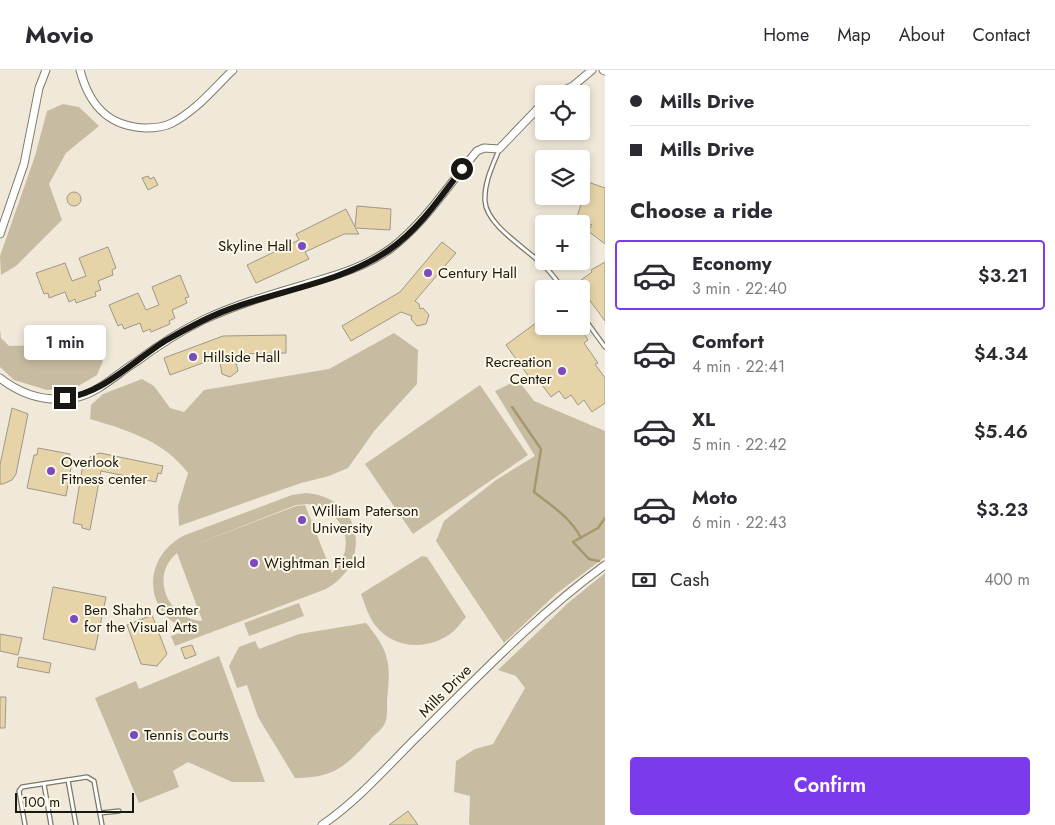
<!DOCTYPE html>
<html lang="en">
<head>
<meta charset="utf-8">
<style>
	body { margin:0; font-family:Jost,sans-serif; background:#f2f2f3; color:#2b2b33; height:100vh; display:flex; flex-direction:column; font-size:19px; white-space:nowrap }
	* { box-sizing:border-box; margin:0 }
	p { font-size:16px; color:#7c7c81 }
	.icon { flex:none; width:28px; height:28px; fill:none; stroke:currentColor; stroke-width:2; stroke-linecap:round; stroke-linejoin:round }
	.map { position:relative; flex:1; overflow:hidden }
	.details { display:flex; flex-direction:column; background:#fff; width:450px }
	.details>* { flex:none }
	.top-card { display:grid; align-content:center; height:110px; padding:0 25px; background:#fff }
	.tools { position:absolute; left:535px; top:15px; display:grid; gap:10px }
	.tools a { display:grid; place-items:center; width:55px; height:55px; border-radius:5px; background:#fff; box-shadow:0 2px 8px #0003; font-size:25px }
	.scale { position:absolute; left:15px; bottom:12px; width:119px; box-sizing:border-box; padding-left:5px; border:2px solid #191711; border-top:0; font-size:14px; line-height:18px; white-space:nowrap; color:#191711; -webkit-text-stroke:4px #fdf7e6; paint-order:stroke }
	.end { position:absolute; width:22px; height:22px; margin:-11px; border:6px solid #191711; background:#fff; box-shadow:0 0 0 2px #fff }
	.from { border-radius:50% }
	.bubble { position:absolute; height:35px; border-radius:5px; background:#fff; box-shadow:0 2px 8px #0003; font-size:16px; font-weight:600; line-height:35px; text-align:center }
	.top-card b { display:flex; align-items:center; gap:18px; height:48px; font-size:19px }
	.top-card b+b { border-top:1px solid #e1e1e2 }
	.top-card i { width:12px; height:12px; background:#2b2b33 }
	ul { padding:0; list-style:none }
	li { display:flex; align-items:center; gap:15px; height:70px; margin:0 10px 8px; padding:0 15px; border:2px solid transparent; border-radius:5px }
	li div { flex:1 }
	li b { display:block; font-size:19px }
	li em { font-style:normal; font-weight:600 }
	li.selected { border-color:#7c3aed }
	li>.icon { width:45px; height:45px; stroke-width:1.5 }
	h2 { padding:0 25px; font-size:22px; line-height:60px }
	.pay { display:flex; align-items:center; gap:12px; height:55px; padding:0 25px; font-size:19px }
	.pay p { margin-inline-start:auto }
	.action { display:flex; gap:10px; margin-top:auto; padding:10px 25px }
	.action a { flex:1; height:58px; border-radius:5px; background:#7c3aed; color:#fff; font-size:20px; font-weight:600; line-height:58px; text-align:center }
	header { display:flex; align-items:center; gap:30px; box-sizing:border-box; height:70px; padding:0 25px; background:#fff; border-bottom:1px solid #e1e1e2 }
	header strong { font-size:24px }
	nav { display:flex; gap:28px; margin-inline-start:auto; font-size:18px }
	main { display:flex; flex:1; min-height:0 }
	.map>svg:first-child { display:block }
</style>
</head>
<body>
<header>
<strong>Movio</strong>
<nav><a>Home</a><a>Map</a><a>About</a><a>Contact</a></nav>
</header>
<main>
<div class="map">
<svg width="605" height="755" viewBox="0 0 605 755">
	<rect width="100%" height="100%" fill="#f0e9d9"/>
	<g fill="#c7bca2" fill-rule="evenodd">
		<polygon points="63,34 79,37 99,56 66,83 49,114 62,150 16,196 1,205 0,186 35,86 47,41"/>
		<polygon points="0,260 1,268 9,276 52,275 93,280 103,291 97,305 75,318 47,320 14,310 0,297"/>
		<path d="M394,263L418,280L417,314L375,360L348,398L329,406L301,413L179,456L178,436L188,403C164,371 127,360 90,349L91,335L103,324L142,309L154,316L170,338L184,342L204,320L329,299Z"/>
		<polygon points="518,310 534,331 605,361 605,487 556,524 504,573 436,471 444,451 496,410 535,386 495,321"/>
		<polygon points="480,315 528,385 413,464 365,394"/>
		<path d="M306,423C362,427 374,492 326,519L175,576L171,566L188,560C142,543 142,486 185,465L292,425ZM308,434C344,439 359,477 332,503L305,435L296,436L181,480L296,435ZM177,483L202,550V551C168,549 149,506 177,483Z"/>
		<path d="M422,486L427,487L466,547C462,551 458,557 454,561C430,581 394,580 375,555C368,546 365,534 361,524Z"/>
		<polygon points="605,503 605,755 470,755 469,754 470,726 454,722 456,691 475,679 493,674 525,618 516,606 498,600 568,533"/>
		<polygon points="299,533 304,546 249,566 244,553"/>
		<path d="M366,553C390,582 391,593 387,630C387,637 388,647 385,653C383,659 374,665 370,670C345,697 333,708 295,708L258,647L247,615L237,618L229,596L239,577L255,571L259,579L299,564Z"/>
		<polygon points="219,586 265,712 232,712 188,692 173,701 179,717 139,733 95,628 136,611 139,619"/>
	</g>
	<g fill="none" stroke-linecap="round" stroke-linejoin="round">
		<g stroke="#a8976d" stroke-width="2.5">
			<path d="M512,337L541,379L534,422C551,435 572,449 581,468"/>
			<polyline points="599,491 589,489 573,472 598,458 605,448"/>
		</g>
	</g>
	<g fill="#e6d4a8" stroke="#9e9888">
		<polygon points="148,106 150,109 154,107 158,115 148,120 142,108"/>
		<polygon points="585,111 605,118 605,174 588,161 592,155 576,150 582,131 581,121"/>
		<circle cx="74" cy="129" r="7"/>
		<polygon points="357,136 391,139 390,160 355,158 359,164 344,164 305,182 309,189 256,213 247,195 299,170 296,164 346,139 355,157"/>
		<polygon points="442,172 456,183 415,231 419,234 420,239 423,238 429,245 426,254 417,256 411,249 412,246 401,242 351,271 342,256 400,222"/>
		<polygon points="108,177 116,198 112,200 113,205 98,211 101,220 95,222 96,226 76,233 75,229 69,232 65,222 49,228 48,223 44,224 36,203 65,193 72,211 86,206 79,188"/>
		<polygon points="605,192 605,251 577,213 592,202 591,200"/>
		<polygon points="180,205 189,227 185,228 187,233 172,240 175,248 169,251 170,254 151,262 150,259 143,262 140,253 124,259 122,254 118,256 109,235 138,223 146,240 159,235 152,217"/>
		<polygon points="544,247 544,256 579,256 588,270 584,273 598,293 595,294 605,308 605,333 592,342 584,330 578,335 571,325 565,329 559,321 551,327 537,308 532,311 506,275"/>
		<polygon points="286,265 286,283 234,284 238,301 230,307 222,304 219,287 170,305 164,288 223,266"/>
		<polygon points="12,338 28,344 16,404 12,410 3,414 0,414 0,395"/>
		<polygon points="38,378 70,384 69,391 72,392 66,426 27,418 34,385 37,385"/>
		<polygon points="100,383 163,396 161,404 158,403 156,412 101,401 90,460 82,458 82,455 73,453 82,400 91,386"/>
		<polygon points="53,517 106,527 95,580 43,569"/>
		<polygon points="152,545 167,584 157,596 141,594 127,555"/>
		<polygon points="0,564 22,568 18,585 0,581"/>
		<polygon points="192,575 196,585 185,589 181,578"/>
		<polygon points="19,587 51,593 49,603 17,597"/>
		<polygon points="0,627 6,627 5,658 0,658"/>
		<polygon points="408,741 418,755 389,755"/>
	</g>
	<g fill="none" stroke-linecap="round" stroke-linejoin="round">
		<defs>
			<g id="service">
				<path d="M499,80C492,97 484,113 485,131C486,155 527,179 543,195C551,202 557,211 563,219"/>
				<polyline points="581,244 605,277"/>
				<polyline points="68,710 76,755"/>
				<polyline points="44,714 51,755"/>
				<polyline points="100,743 119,741"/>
				<polyline points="25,755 19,721 22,717 87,707 94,711 102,755"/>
			</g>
			<g id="minor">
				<path d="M80,0C89,35 108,57 146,58C155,58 164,57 172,53C196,41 214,18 233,0"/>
				<polyline points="603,0 605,1"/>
				<polyline points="556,24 573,16 592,0"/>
				<polyline points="0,164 24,94 39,18 46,0"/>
				<path d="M0,308C23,326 49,333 78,327C99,322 118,303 136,292C157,276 179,262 203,250C235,235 269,225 303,215C333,206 364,198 390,179C425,153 449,114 477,81L484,78L499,79L544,32"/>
				<path d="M322,755C356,732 385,699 414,670C476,609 535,546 605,495"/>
			</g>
		</defs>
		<use href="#service" stroke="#7e7869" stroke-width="5.5"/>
		<use href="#minor" stroke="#7e7869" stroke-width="9"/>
		<use href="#service" stroke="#fff" stroke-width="3"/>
		<use href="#minor" stroke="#fff" stroke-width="7"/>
	</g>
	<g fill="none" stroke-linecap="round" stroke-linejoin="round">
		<path stroke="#191711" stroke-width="6" d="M65,328C104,323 133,291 165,271C177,264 190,257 202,251C261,221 334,218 389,180C419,159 440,128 462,99"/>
	</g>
	<g fill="#7a4ac2" stroke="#fdf7e6" stroke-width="2">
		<circle cx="302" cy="176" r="5"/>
		<circle cx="428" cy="203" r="5"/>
		<circle cx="193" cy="287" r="5"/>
		<circle cx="562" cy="301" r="5"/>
		<circle cx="51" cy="401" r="5"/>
		<circle cx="302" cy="450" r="5"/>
		<circle cx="254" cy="493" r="5"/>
		<circle cx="74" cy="549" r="5"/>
		<circle cx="134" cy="665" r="5"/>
	</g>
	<g text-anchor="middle" stroke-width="4" stroke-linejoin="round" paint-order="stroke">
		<g font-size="15" fill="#191711" stroke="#fdf7e6" text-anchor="start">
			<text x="292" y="181" text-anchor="end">Skyline Hall</text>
			<text x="438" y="208">Century Hall</text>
			<text x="203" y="292">Hillside Hall</text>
			<text x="552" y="297" text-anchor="end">Recreation<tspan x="552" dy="17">Center</tspan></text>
			<text x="61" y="397">Overlook<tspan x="61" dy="17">Fitness center</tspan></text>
			<text x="312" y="446">William Paterson<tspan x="312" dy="17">University</tspan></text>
			<text x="264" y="498">Wightman Field</text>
			<text x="84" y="545">Ben Shahn Center<tspan x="84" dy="17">for the Visual Arts</tspan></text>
			<text x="144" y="670">Tennis Courts</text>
		</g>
		<g font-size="15" fill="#191711" stroke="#fdf7e6">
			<text transform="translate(445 621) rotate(-45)" y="5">Mills Drive</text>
		</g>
	</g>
</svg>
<div class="tools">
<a><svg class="icon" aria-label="locate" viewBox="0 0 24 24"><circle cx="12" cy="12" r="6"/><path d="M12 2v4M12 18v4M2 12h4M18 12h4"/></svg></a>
<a><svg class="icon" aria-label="layers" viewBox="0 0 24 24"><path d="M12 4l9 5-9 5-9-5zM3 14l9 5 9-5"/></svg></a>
<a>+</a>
<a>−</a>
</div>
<div class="scale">100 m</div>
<i class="end from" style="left:462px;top:99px"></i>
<i class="end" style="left:65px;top:328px"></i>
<div class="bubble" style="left:24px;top:255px;width:82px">1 min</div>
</div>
<section class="details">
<div class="top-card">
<b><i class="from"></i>Mills Drive</b>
<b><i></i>Mills Drive</b>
</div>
<h2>Choose a ride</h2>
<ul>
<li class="selected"><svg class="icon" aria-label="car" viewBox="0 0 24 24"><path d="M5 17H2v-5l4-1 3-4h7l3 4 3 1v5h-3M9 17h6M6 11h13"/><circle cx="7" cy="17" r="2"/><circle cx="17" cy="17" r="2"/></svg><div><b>Economy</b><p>3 min · 22:40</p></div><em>$3.21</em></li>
<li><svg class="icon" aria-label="car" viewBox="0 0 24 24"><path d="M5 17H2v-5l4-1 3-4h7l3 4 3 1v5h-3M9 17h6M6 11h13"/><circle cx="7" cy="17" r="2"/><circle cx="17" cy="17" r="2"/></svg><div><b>Comfort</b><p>4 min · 22:41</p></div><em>$4.34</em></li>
<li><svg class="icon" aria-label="car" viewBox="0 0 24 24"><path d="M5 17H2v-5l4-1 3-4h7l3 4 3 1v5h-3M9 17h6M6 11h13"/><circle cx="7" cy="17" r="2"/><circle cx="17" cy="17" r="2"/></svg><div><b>XL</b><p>5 min · 22:42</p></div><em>$5.46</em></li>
<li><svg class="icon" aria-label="car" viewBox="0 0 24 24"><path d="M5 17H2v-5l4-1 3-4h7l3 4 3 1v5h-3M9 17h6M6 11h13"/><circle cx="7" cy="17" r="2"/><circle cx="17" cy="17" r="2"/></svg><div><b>Moto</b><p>6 min · 22:43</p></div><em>$3.23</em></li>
</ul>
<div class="pay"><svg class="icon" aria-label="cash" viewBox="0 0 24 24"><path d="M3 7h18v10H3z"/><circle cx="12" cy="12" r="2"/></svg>Cash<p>400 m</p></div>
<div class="action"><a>Confirm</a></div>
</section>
</main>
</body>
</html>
